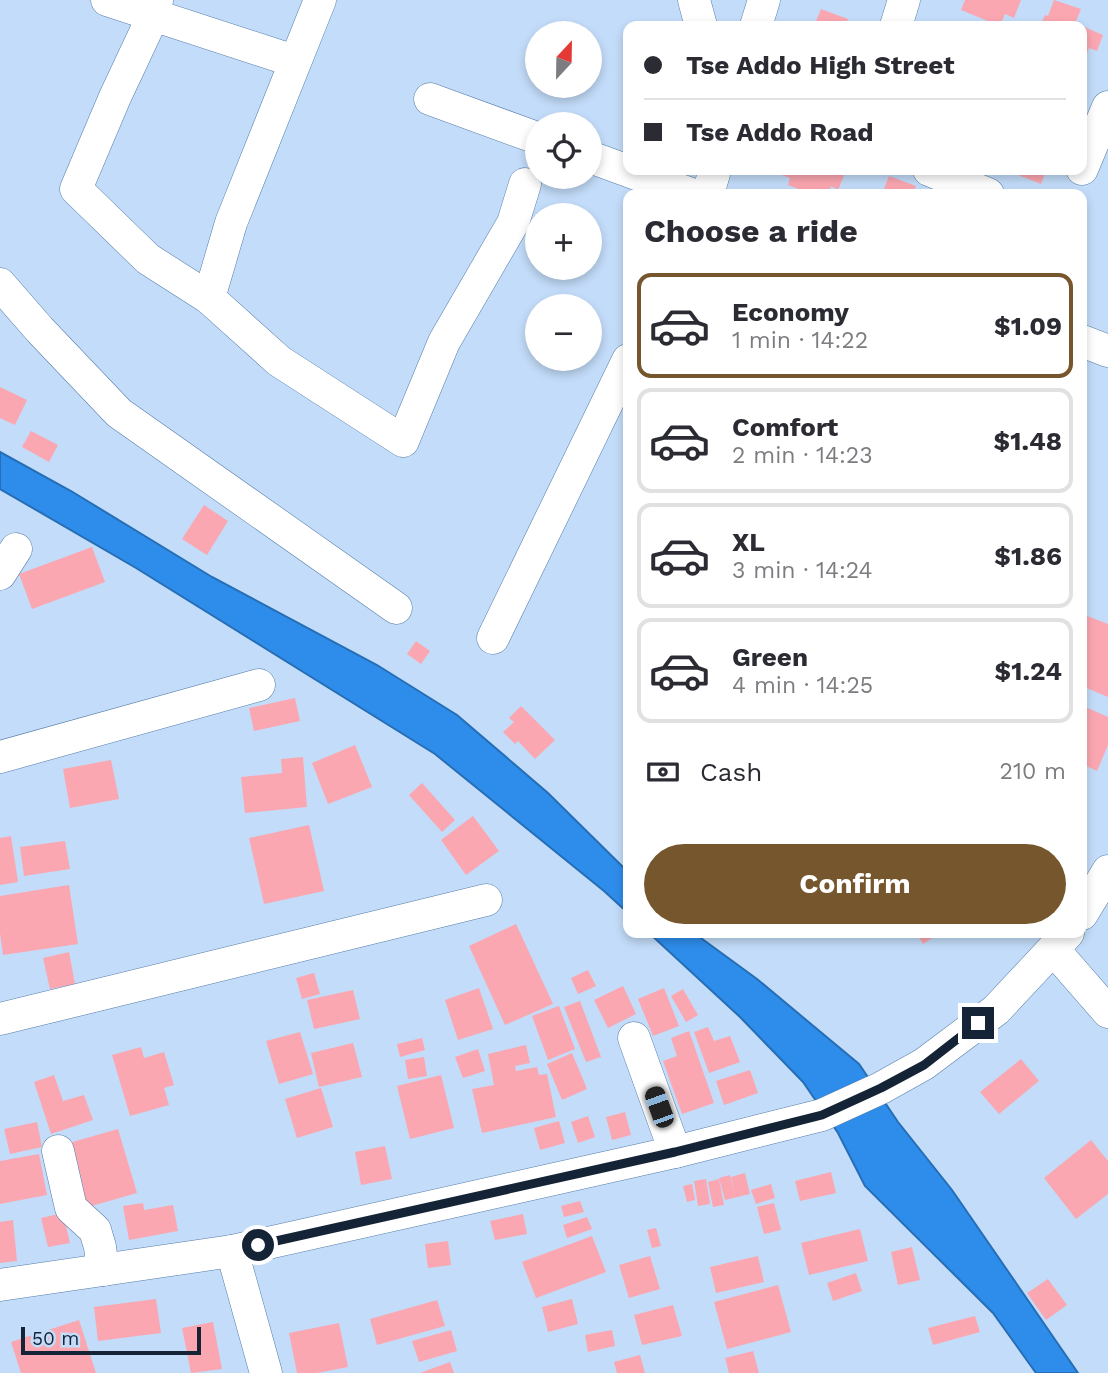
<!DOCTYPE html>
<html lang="en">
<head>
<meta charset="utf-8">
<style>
	body { margin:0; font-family:"Work Sans",sans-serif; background:#f7f7f7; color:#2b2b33; height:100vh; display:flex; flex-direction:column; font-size:26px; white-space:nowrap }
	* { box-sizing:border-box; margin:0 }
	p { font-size:23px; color:#7c7c81 }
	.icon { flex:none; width:38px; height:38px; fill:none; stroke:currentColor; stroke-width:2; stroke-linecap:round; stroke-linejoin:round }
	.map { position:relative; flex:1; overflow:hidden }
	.side { position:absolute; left:623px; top:189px; width:464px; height:749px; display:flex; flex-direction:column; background:#fff; border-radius:14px; box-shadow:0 4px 10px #0003 }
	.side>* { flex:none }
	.hud { position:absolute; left:623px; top:21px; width:464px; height:154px; border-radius:14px; box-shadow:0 4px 10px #0003; display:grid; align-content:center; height:154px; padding:0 21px; background:#fff }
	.needle { width:46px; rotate:22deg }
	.buttons { position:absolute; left:525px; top:21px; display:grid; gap:14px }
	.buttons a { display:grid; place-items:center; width:77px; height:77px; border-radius:50%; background:#fff; box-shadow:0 4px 10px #0003; font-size:35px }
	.scale { position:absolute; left:21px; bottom:18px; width:180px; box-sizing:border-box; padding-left:7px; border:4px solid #142436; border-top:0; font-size:19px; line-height:24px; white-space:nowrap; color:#142436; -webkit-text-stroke:5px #c3dcf9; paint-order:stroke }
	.end { position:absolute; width:32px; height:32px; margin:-16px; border:9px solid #142436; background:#fff; box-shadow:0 0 0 4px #fff }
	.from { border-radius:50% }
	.car { position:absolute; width:21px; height:42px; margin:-21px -10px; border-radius:9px; box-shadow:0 0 5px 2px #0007; background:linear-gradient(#222 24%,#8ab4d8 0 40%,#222 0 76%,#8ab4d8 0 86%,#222 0) }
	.hud b { display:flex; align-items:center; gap:24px; height:66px; font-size:26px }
	.hud b+b { border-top:2px solid #e1e1e2 }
	.hud i { width:18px; height:18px; background:#2b2b33 }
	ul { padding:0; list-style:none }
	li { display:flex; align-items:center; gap:21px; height:105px; margin:0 14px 10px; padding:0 7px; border:4px solid #e1e1e2; border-radius:14px }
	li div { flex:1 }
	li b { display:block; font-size:26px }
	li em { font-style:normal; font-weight:700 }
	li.current { border-color:#76562c }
	li>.icon { width:63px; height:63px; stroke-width:1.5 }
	h2 { padding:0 21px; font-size:32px; line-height:84px }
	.pay { display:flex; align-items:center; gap:18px; height:77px; padding:0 21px; font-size:26px }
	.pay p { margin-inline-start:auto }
	.cta { display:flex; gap:14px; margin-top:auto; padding:14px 21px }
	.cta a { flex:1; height:80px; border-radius:42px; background:#76562c; color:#fff; font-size:28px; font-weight:700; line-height:80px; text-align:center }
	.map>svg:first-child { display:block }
</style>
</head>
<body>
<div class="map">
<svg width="1108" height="1373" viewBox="0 0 1108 1373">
	<rect width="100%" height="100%" fill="#c3dcf9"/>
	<g fill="#2e8deb" stroke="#266eb5" stroke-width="2">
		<polygon points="0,452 71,491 212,577 377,665 457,715 548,793 628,872 628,913 604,891 435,754 136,568 0,489"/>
		<polygon points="649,933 694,933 757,979 859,1064 898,1122 952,1190 1078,1373 1036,1373 993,1313 865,1186 838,1133 803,1082 740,1017"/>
	</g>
	<g fill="#fba7b1">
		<polygon points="965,0 1021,0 1014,18 1005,14 1000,26 961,10"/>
		<polygon points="1054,0 1081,9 1075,24 1081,26 1040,26 1045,15 1048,16"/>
		<polygon points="821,9 848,19 845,26 814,26"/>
		<polygon points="1082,26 1103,35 1097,51 1089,48 1084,61 1082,60"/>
		<polygon points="780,170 836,170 845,173 838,190 831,186 828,194 812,194 788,185 790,178 779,174"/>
		<polygon points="1005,170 1055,170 1054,174 1046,171 1041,184"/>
		<polygon points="889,176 916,186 912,194 882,194"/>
		<polygon points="0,387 27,400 15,425 0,418"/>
		<polygon points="31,431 58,445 49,462 22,447"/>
		<polygon points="204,505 228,521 207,555 182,539"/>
		<polygon points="92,547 105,582 32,609 19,574"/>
		<polygon points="1082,614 1108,624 1108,697 1082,686"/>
		<polygon points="416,641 430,651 421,664 407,654"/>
		<polygon points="295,698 300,721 254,731 249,708"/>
		<polygon points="521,706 555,740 535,759 518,741 515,744 503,732 514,722 509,718"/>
		<polygon points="1083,706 1108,717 1108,745 1097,771 1082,764"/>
		<polygon points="355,745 372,787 328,804 312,763"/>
		<polygon points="303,757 307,807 245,813 241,777 282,773 281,759"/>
		<polygon points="111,760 119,799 70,808 63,769"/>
		<polygon points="422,783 455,820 442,832 409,795"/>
		<polygon points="473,816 499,851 466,875 441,840"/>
		<polygon points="309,825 324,891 264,904 249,838"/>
		<polygon points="11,836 18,882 0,885 0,838"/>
		<polygon points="65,841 70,869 24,876 20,847"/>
		<polygon points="69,885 78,944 3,955 0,933 0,896"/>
		<polygon points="516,924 553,1004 505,1025 469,946"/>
		<polygon points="919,933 940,933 923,944 917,934"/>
		<polygon points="69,952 75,984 50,989 43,958"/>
		<polygon points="588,970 596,986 578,994 571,978"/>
		<polygon points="314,973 320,994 302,999 296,978"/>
		<polygon points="623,986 636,1014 608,1028 594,1000"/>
		<polygon points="479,988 493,1029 458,1040 445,1000"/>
		<polygon points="664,988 679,1026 653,1036 638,999"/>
		<polygon points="683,989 698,1015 686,1022 671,996"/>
		<polygon points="353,990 360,1019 314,1029 307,1000"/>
		<polygon points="580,1001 601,1057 586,1062 564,1007"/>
		<polygon points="559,1006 575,1049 548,1060 532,1016"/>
		<polygon points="708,1027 714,1041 730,1036 740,1062 709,1073 694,1032"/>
		<polygon points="689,1031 714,1103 682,1114 663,1061 677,1056 671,1038"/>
		<polygon points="300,1032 313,1074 279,1084 266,1041"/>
		<polygon points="422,1038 425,1050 400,1057 397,1044"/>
		<polygon points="353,1043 362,1077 319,1087 311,1053"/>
		<polygon points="526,1045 530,1063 515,1066 516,1071 537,1067 539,1075 547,1074 556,1117 482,1133 472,1089 494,1085 488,1054"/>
		<polygon points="141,1047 144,1058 164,1052 174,1085 164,1088 169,1105 130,1116 112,1055"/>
		<polygon points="478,1049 485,1071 463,1078 455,1057"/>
		<polygon points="572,1053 587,1089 562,1100 547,1064"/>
		<polygon points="424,1057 427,1076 408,1079 405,1060"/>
		<polygon points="1021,1059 1039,1081 999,1114 980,1092"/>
		<polygon points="750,1070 758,1093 724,1105 716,1081"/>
		<polygon points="54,1075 63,1101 84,1095 93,1120 51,1134 34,1082"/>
		<polygon points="441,1075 454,1128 410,1139 397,1086"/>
		<polygon points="321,1088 333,1127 297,1138 285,1099"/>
		<polygon points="625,1112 631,1135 612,1140 606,1117"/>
		<polygon points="588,1116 595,1137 578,1143 571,1122"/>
		<polygon points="559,1121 565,1143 540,1150 534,1128"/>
		<polygon points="37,1122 42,1147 10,1154 4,1129"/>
		<polygon points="118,1129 137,1193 81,1209 62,1145"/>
		<polygon points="1091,1140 1108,1161 1108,1194 1076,1219 1044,1178"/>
		<polygon points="385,1146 392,1179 361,1185 355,1152"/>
		<polygon points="39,1154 47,1195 0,1204 0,1161"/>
		<polygon points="831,1172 836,1193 800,1201 795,1181"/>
		<polygon points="745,1173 750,1194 725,1200 719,1178 730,1175 734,1193 731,1177"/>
		<polygon points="706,1179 710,1204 698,1206 694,1181"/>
		<polygon points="719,1179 724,1205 713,1207 708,1182"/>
		<polygon points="692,1184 695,1200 687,1202 683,1186"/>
		<polygon points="771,1184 775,1198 756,1204 751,1190"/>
		<polygon points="580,1201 584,1212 564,1217 561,1206"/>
		<polygon points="143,1203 144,1210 173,1205 178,1231 129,1240 123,1206"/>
		<polygon points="774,1203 781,1230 764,1234 757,1207"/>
		<polygon points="63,1213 70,1243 48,1247 41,1218"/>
		<polygon points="523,1214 527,1234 495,1240 490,1221"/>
		<polygon points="587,1217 592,1229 567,1238 563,1225"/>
		<polygon points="13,1220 17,1261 0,1263 0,1222"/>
		<polygon points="656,1228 661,1246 652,1248 647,1230"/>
		<polygon points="860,1229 868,1261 809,1275 801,1243"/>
		<polygon points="592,1236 606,1272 536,1298 522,1262"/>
		<polygon points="448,1241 451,1265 428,1268 425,1244"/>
		<polygon points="912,1247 920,1280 898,1285 891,1252"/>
		<polygon points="650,1256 660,1289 629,1298 619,1265"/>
		<polygon points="758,1256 764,1282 716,1293 710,1267"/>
		<polygon points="856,1273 862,1291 833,1301 827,1283"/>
		<polygon points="1048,1279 1067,1305 1046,1320 1027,1293"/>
		<polygon points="778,1285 791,1332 727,1349 714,1302"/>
		<polygon points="156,1299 161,1333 98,1341 94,1307"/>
		<polygon points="572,1299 578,1324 548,1332 542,1307"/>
		<polygon points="437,1300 445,1326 377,1345 370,1319"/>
		<polygon points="673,1305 682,1336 642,1345 634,1315"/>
		<polygon points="975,1316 980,1332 933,1345 928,1328"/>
		<polygon points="79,1320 96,1373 21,1373 11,1342"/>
		<polygon points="213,1322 222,1369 191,1373 182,1328"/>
		<polygon points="339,1323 348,1367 317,1373 297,1373 289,1333"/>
		<polygon points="451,1330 457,1351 419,1362 412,1341"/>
		<polygon points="612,1330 615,1346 588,1352 585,1335"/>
		<polygon points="753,1351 759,1373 729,1373 725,1358"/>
		<polygon points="640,1355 645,1373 617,1373 614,1362"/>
		<polygon points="450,1362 454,1373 420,1373"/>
	</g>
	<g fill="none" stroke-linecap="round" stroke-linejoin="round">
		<defs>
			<g id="minor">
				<polyline points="107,0 294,61"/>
				<polyline points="157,0 153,16 115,97 76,189 148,259 209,298 279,361 403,441 444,342 513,223 525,184"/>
				<polyline points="694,0 701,26"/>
				<polyline points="756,26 764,0"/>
				<polyline points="896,26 904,0"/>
				<polyline points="430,99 537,138"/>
				<polyline points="590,157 691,194"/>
				<polyline points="1082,169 1108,107"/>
				<polyline points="929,170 988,194"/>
				<polyline points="708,194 715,170"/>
				<polyline points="0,284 40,330 119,413 396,608"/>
				<polyline points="209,298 231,223 320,0"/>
				<polyline points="1082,341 1108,351"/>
				<polyline points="0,574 16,549"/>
				<polyline points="493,638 628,360"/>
				<polyline points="0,757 259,685"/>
				<polyline points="1082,914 1108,871"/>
				<polyline points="1054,950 1108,1012"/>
				<polyline points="0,1019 486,900"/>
				<polyline points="634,1038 675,1152"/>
				<polyline points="58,1151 71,1208 95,1230 100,1247 103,1270"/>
				<polyline points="232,1251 266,1373"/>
				<polyline points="0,1285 232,1251 675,1152 822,1115 881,1088 924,1064 996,1010 1068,933"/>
			</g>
		</defs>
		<use href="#minor" stroke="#557da8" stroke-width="33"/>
		<use href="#minor" stroke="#fff" stroke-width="32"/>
	</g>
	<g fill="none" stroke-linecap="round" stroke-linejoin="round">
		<polyline stroke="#142436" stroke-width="9" points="258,1245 675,1152 822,1115 881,1088 924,1065 978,1023"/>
	</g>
</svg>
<div class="buttons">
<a><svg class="needle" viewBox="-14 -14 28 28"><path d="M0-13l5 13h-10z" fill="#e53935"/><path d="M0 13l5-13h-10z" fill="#7c7c81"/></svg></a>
<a><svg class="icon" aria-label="locate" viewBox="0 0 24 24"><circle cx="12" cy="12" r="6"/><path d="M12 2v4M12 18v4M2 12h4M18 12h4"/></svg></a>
<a>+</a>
<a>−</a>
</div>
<div class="scale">50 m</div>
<i class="end from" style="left:258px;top:1245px"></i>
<i class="end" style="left:978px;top:1023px"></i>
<i class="car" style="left:659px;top:1107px;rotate:340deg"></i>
<div class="hud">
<b><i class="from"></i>Tse Addo High Street</b>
<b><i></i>Tse Addo Road</b>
</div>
<section class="side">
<h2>Choose a ride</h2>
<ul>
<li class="current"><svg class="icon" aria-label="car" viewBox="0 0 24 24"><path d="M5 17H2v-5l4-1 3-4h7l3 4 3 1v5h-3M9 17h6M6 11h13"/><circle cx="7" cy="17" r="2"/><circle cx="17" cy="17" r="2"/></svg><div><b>Economy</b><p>1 min · 14:22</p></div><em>$1.09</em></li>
<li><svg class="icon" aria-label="car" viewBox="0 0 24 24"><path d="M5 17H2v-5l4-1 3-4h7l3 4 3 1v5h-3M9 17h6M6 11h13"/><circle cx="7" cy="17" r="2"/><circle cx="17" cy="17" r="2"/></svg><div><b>Comfort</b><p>2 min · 14:23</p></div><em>$1.48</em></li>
<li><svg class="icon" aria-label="car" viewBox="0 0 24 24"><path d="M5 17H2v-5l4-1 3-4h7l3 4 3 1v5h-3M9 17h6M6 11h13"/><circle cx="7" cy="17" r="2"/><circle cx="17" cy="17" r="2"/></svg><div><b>XL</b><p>3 min · 14:24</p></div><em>$1.86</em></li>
<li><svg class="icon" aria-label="car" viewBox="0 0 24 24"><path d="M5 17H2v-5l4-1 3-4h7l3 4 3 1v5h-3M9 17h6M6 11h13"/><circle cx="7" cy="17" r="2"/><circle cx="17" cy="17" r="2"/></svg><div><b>Green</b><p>4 min · 14:25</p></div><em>$1.24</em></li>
</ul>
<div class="pay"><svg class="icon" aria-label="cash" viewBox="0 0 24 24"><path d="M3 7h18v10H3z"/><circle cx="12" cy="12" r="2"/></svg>Cash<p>210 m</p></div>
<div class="cta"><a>Confirm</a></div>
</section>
</div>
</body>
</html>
